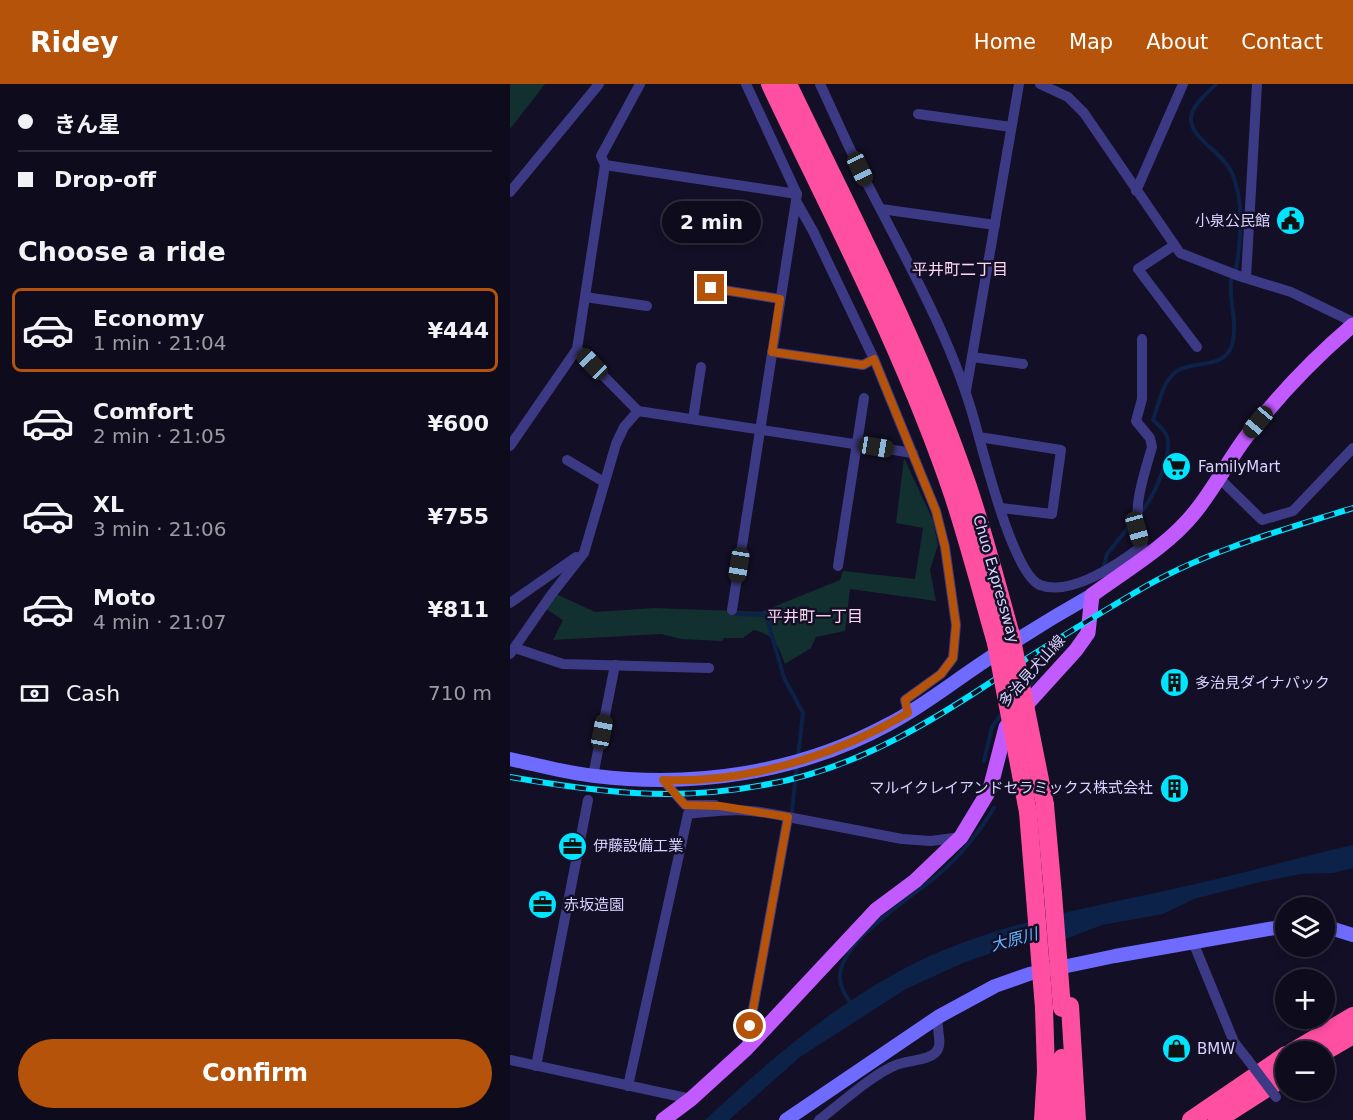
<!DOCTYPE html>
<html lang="en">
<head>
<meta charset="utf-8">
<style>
	body { margin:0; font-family:"DejaVu Sans","Noto Sans JP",sans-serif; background:#1c1929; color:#f1f3f6; height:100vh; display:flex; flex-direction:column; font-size:22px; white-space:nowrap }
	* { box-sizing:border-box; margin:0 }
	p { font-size:20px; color:#9b9ba3 }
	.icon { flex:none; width:33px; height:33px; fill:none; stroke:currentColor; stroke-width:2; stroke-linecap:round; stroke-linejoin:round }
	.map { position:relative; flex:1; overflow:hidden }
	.details { display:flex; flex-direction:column; background:#0e0b1c; width:510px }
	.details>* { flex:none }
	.top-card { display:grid; align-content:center; height:132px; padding:0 18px; background:#0e0b1c }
	.tools { position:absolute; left:765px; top:813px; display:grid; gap:12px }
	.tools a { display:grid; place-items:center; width:60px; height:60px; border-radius:50%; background:#0e0b1c; box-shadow:0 3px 9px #0003,0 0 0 2px #2e2b3b; font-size:30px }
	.end { position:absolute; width:27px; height:27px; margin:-14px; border:8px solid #b45309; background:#fff; box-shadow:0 0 0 3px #fff }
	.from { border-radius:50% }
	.bubble { position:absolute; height:42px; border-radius:21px; background:#0e0b1c; box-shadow:0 3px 9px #0003,0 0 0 2px #2e2b3b; font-size:20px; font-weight:800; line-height:42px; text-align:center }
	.car { position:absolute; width:18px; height:36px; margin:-18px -9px; border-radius:8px; box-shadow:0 0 4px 2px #0007; background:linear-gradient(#222 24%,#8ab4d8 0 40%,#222 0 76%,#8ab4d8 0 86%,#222 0) }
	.top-card b { display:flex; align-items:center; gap:21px; height:57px; font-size:22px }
	.top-card b+b { border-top:2px solid #2e2b3b }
	.top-card i { width:15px; height:15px; background:#f1f3f6 }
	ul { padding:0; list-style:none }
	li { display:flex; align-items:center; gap:18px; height:84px; margin:0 12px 9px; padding:0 6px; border:3px solid transparent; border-radius:9px }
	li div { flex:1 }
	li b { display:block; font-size:22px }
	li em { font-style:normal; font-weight:800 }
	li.active { border-color:#b45309 }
	li>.icon { width:54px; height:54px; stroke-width:1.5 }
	h2 { padding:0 18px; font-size:27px; line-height:72px }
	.pay { display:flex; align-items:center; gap:15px; height:66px; padding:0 18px; font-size:22px }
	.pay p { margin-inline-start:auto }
	.button { display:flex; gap:12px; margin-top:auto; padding:12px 18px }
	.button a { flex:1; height:69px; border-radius:36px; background:#b45309; color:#fff; font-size:24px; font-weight:800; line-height:69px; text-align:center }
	header { display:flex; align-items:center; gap:36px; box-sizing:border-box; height:84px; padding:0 30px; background:#b45309; color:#fff }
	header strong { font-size:28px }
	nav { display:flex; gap:33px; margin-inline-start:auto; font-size:21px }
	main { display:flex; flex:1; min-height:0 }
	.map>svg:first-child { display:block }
</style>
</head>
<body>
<header>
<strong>Ridey</strong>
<nav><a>Home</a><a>Map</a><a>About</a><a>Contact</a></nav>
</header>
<main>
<section class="details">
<div class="top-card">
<b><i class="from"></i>きん星</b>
<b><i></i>Drop-off</b>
</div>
<h2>Choose a ride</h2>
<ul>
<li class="active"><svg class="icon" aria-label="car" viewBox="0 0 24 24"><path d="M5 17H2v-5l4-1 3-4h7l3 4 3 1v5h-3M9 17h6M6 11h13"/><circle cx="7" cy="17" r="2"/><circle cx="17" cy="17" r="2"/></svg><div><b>Economy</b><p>1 min · 21:04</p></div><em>¥444</em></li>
<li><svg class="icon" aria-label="car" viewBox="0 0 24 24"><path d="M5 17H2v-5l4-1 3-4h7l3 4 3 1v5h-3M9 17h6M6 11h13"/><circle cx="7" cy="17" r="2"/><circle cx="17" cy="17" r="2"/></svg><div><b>Comfort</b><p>2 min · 21:05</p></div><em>¥600</em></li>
<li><svg class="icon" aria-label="car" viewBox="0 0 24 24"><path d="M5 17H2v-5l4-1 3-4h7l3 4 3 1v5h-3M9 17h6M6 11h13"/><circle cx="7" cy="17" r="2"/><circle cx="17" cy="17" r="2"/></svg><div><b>XL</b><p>3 min · 21:06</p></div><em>¥755</em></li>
<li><svg class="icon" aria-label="car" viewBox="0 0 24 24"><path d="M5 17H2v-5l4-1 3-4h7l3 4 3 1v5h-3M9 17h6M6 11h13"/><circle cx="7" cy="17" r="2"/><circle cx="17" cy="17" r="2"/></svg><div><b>Moto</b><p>4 min · 21:07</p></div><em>¥811</em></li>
</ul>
<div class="pay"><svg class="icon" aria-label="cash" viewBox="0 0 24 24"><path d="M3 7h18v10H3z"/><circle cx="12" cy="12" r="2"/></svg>Cash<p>710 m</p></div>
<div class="button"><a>Confirm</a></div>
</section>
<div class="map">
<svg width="843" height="1036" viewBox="0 0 843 1036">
	<rect width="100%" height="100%" fill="#130f26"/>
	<g fill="#12302f">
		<polygon points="0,0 35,0 0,45"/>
		<path d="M394,374L423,436L428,461L420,486L426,517L340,505L335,547L306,553L301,564L275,580C268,561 264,551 244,546L233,554H214L212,557L171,555L151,550L43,556L53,536L36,525L46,510L85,528L145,524L251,528L330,496L333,487L405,495L413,444L386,439Z"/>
	</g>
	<path fill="#0c2248" d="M843,761V784L823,789L791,790L750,798L684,815L653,830L592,841L545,859L519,856L453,879L396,905L290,973L219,1036H195C259,976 326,919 405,879C497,834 599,821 698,797C746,786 794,772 843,761Z"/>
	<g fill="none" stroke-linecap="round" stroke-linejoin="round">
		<g stroke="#0c2248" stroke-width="4">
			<path d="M631,428C643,415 665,367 656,350C653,345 647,340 643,336C649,320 652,297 667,287C683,276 714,286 722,261C728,239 719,218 721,197C722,191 726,186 727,180C731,151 734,117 722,89C714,70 682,54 681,37C680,22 697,10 706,0"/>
			<polyline points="593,485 597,470 626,434"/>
			<polyline points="226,530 256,531 274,594 293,629 288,673"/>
			<polyline points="518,602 525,595 528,584 555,561"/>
			<polyline points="474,677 482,643 492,629"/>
			<polyline points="282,727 287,680"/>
			<path d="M341,920C336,912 331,905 330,896C326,857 406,812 431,788C452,770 469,748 484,724"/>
		</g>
		<g stroke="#3d3a85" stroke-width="10">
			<path d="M310,0C327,36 342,72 361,107C399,181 443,258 465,339C474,370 503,490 530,501C560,513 609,480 632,462"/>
			<polyline points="530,0 558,13 574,29 670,169 729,192 781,208 843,238"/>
			<polyline points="408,30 501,43"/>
			<polyline points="95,81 287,110"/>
			<polyline points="626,107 673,0"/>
			<polyline points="0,108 89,0"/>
			<polyline points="286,117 303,147 364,275 426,427 435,463 446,541 443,574 431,590 395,616 398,629"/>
			<polyline points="371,125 485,141"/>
			<polyline points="663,162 628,185 687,263"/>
			<polyline points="736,194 747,0"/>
			<polyline points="201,204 270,215"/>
			<polyline points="75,213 137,222"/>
			<path d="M632,255V315L626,337L640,354L642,363C630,405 621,424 634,468"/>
			<polyline points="67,265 128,327"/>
			<polyline points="262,268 353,281 364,275"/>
			<polyline points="462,273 513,280"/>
			<polyline points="456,307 509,0"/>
			<polyline points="183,335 191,283"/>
			<polyline points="469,353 551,366 542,430 491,424"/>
			<polyline points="0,362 67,265 95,81 91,72 130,0"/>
			<polyline points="57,376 94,398"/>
			<polyline points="708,393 752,436 783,427 843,364"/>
			<polyline points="328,482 354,314"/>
			<polyline points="0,519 66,473"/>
			<polyline points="222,526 287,110 236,0"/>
			<polyline points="5,564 53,580 199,584"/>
			<polyline points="0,570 41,511 74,469 106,360 114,343 128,327 403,369"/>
			<polyline points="83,692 105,581"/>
			<polyline points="153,696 175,721 205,721"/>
			<polyline points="683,858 724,958 738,976"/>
			<polyline points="236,964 278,733 392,755 421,757 451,753"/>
			<polyline points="0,976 181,1015"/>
			<polyline points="26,982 78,716"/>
			<path d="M118,1002L178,730C220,725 236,724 278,733"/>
			<path d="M309,1036C330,1020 363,990 386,981C397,976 423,977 428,965C432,958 426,944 428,933"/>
		</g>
		<g stroke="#6f6bff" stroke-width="14">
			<path d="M0,675C28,681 56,689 85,692C185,704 289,689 379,640C410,624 438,602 466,583C504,557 543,533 582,511"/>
			<polyline points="814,842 843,851"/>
			<polyline points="276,1036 428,933 485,902 519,890 605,872 776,842"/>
		</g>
		<path stroke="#c25bff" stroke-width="15" d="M153,1036L181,1015L236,965L366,826L405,797L451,753L480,705L496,643L566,566L578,549L582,511C616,486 658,462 685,428C704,405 718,377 736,353C768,312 804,274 843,241"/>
		<g stroke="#ff4fa3" stroke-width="18">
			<path d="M260,0C324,135 395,269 443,411C459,460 472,510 486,559"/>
			<path d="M278,0C340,129 408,258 455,394C473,445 486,498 501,551"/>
			<polyline points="535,721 543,810"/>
			<polyline points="518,728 525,813"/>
			<polyline points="560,922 567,1036"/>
			<polyline points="782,968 843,932"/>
			<polyline points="814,968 843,951"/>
			<polyline points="533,1036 536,987 534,924"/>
			<polyline points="550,1036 552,974"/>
			<polyline points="681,1036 776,971"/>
			<polyline points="707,1036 776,992"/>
		</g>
		<defs>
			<path id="rail" d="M0,693C92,709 166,718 259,700C355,683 436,628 516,575C552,552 589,530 626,508C690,469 771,446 843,424"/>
		</defs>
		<use href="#rail" stroke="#00e5ff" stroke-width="6"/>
		<use href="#rail" stroke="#130f26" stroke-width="4" stroke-dasharray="11" stroke-linecap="butt"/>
		<polyline stroke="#3d3a85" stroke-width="10" points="738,976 766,1013"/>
		<g stroke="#ff4fa3" stroke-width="18">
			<polyline points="501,551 535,721"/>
			<polyline points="486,559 518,728"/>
			<polyline points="543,810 552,924"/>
			<polyline points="525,813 534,924"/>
		</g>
	</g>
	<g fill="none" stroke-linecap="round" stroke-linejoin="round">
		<path stroke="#b45309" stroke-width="8" d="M201,204L270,215L262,268L353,281L364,275L426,427L435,463L446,541L443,574L431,590L395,616L398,629C325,672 238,699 153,696L175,721L210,722L278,733L240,942"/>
	</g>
	<defs>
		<symbol id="civic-disc" viewBox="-11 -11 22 22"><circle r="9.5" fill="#00e5ff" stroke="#130f26"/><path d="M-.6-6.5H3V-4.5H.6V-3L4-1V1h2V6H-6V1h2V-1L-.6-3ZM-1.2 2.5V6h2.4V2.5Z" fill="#111"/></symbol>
		<symbol id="supermarket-disc" viewBox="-11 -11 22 22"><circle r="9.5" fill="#00e5ff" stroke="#130f26"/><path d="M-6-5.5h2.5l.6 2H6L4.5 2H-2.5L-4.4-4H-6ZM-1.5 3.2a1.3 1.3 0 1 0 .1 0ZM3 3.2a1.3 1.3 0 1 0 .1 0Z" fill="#111"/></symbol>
		<symbol id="building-disc" viewBox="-11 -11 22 22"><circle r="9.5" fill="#00e5ff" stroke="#130f26"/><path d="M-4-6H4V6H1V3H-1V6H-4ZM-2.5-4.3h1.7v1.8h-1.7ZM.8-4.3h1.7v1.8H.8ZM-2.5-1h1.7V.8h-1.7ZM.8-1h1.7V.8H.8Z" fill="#111"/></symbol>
		<symbol id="office-disc" viewBox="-11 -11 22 22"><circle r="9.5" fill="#00e5ff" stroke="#130f26"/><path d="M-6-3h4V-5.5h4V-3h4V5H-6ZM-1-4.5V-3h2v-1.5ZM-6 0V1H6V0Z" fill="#111"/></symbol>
		<symbol id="shop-disc" viewBox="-11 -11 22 22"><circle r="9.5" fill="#00e5ff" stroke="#130f26"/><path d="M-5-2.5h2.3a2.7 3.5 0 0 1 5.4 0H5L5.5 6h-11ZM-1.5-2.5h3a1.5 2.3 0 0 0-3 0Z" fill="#111"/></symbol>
	</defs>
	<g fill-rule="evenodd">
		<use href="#civic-disc" x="764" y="120" width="33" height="33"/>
		<use href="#supermarket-disc" x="650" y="366" width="33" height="33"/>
		<use href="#building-disc" x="648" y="582" width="33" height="33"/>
		<use href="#building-disc" x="648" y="688" width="33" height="33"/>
		<use href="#office-disc" x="46" y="746" width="33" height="33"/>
		<use href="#office-disc" x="16" y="804" width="33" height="33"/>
		<use href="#shop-disc" x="650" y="948" width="33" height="33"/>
	</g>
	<g text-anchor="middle" stroke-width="5" stroke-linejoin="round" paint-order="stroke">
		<g font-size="15" fill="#d9d4ff" stroke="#130f26" text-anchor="start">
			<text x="760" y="142" text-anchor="end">小泉公民館</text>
			<text x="688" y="388">FamilyMart</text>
			<text x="685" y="604">多治見ダイナパック</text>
			<text x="643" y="709" text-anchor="end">マルイクレイアンドセラミックス株式会社</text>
			<text x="83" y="767">伊藤設備工業</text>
			<text x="54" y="826">赤坂造園</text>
			<text x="687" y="970">BMW</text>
		</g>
		<g font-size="15" fill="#d9d4ff" stroke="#130f26">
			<text transform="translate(486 495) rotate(74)" y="5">Chuo Expressway</text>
			<text transform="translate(522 587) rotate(-48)" y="5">多治見犬山線</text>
		</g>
		<g font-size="16" fill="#ffd6f0" stroke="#130f26">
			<text x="450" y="191">平井町二丁目</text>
			<text x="305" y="538">平井町一丁目</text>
		</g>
		<g font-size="16" font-style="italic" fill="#62b6ff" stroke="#130f26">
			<text transform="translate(504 855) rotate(-15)" y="6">大原川</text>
		</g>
	</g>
</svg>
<div class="tools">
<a><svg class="icon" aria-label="layers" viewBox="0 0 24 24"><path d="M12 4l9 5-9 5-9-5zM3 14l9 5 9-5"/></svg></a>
<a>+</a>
<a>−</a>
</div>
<i class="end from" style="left:240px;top:942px"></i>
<i class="end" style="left:201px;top:204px"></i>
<div class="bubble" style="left:152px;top:117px;width:99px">2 min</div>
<i class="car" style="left:350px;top:85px;rotate:155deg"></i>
<i class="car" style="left:82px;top:280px;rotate:316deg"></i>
<i class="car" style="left:748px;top:338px;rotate:220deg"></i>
<i class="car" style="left:366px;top:363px;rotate:99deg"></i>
<i class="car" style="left:627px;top:445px;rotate:164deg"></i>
<i class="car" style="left:229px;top:481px;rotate:189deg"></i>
<i class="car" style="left:92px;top:648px;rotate:11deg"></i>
</div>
</main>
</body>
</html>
